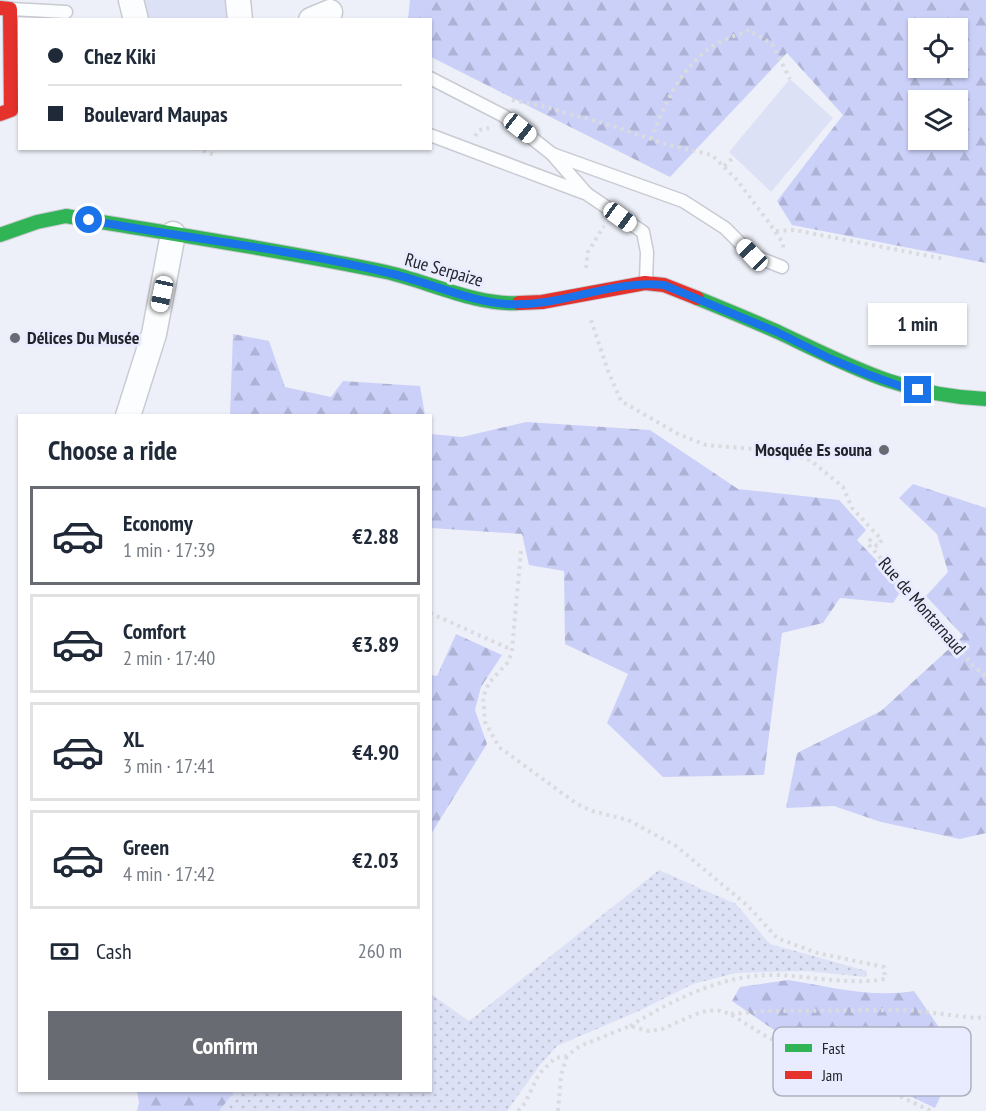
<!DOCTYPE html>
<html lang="en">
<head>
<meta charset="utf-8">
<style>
	body { margin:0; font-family:"PT Sans Narrow",sans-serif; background:#f6f6f7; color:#1f2937; height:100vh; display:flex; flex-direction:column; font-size:22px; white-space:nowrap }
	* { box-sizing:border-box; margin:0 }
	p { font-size:20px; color:#747a83 }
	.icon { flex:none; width:33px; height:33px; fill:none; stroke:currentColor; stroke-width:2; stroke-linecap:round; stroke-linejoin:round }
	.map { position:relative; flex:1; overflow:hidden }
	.drawer { position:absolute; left:18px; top:414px; width:414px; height:678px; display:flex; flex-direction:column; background:#fff; border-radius:0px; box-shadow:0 2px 4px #0004 }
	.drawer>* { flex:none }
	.top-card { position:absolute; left:18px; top:18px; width:414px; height:132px; border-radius:0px; box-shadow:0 2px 4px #0004; display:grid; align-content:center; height:132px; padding:0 30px; background:#fff }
	.fabs { position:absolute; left:908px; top:18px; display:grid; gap:12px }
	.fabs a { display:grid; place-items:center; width:60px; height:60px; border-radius:0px; background:#fff; box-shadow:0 2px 4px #0004; font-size:30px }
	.end { position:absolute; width:27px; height:27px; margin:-14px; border:8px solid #1a73e8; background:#fff; box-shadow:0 0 0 3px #fff }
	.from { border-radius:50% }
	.bubble { position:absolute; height:42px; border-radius:0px; background:#fff; box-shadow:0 2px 4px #0004; font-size:20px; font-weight:800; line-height:42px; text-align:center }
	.car { position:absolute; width:18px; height:36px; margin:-18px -9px; border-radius:8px; box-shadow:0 0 4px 2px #0007; background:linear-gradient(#fff 24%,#345 0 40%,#fff 0 76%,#345 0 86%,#fff 0) }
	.top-card b { display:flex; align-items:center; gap:21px; height:57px; font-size:22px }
	.top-card b+b { border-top:2px solid #e0e1e3 }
	.top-card i { width:15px; height:15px; background:#1f2937 }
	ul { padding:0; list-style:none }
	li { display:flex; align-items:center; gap:18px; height:99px; margin:0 12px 9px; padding:0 18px; border:3px solid #e0e1e3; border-radius:0px }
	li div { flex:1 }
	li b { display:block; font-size:22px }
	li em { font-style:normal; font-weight:800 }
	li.selected { border-color:#696b72 }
	li>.icon { width:54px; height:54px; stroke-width:1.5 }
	h2 { padding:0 30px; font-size:27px; line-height:72px }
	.pay { display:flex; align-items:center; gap:15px; height:66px; padding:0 30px; font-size:22px }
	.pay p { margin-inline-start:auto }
	.primary-button { display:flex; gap:12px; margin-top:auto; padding:12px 30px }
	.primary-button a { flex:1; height:69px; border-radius:0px; background:#696b72; color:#fff; font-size:24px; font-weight:800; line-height:69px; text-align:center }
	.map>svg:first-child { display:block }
</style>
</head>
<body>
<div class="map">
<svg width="986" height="1111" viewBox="0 0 986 1111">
	<defs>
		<pattern id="grass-dots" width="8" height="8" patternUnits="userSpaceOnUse" patternTransform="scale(1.5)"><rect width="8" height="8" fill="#dde1f5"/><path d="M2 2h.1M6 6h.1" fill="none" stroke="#bdc1d2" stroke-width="1.8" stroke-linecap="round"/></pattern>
		<pattern id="forest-firs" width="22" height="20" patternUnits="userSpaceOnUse" patternTransform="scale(1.5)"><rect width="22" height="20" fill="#cbd0f8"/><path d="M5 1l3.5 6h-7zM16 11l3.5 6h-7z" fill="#aeb2d5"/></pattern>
	</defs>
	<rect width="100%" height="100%" fill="#eef0f9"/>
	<polygon fill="url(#grass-dots)" points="659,870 736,904 770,944 867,971 866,977 806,971 736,973 693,984 641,1010 557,1046 540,1065 507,1111 219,1111 235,1091 430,1090 431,994 469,1021"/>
	<g fill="url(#forest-firs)" fill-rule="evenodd">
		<path d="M410,0H986V263L792,225L777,201L843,115L787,53L670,177L431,57L430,20L408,19ZM957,28V68H918V28ZM918,100H957V140H918Z"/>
		<polygon points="233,334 269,341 285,387 331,397 343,381 420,386 425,415 230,415"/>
		<polygon points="526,422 650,430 738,489 839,500 866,530 857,540 903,588 893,603 840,598 823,623 782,633 764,775 663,777 607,723 628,674 565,644 564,571 529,565 522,534 431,528 431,434 462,437"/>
		<polygon points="913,484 986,508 986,833 960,839 881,822 834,806 786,808 797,753 881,711 963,636 926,596 948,572 937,534 899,498"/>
		<polygon points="456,634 502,655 481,687 475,710 487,744 431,834 431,675 437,676"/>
		<path d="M788,980C830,987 873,998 914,991L959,1056L935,1108L777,1032L732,1001L740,987Z"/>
		<polygon points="137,1091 137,1090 235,1091 219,1111 137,1111 139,1103"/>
	</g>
	<g fill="#dde1f5">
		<polygon points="143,0 227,0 230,19 149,19"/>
		<polygon points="790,79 833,118 771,192 729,152"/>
	</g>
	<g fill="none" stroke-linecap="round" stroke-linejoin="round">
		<defs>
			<g id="lane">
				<polyline points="11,9 66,12"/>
				<polyline points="430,78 504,116 552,154 586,193"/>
				<polyline points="430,135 587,194 643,232 647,252 646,281"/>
				<polyline points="552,154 683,201 725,228 752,255 782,267"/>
			</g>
			<g id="street">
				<polyline points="131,0 136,20"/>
				<polyline points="238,0 240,20"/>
				<polyline points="311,20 330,12"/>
				<polyline points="128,416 154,334 173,234"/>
			</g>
			<g id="fast">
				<path d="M0,235L37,222L66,216C173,234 280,250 386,272C427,281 477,306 519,303"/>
				<path d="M697,298C724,309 751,320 778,332C850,366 904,396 986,399"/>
			</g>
			<g id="jam">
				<polyline points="0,8 10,9 11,110 0,114"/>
				<polyline points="519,303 542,302 645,283 664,285 697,298"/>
			</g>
		</defs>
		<use href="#lane" stroke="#c9cad2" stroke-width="15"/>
		<use href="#street" stroke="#c9cad2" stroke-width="27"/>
		<use href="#fast" stroke="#c9cad2" stroke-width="16"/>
		<use href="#jam" stroke="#c9cad2" stroke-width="16"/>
		<g stroke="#dadbde" stroke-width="4" stroke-dasharray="3 4.5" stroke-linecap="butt">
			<polyline points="512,100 542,106 616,127 665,144 712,155 737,180 767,220 783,243 783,251"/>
			<polyline points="475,136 479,130 489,128"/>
			<path d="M651,139C665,104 679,70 711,47C722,40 737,35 749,30L772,44L790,79"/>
			<polyline points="196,148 217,156"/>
			<polyline points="724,166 734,157"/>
			<polyline points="776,231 794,230 945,259"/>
			<polyline points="586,268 588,252 604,226"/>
			<polyline points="591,320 608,371 621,401 678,434 706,445 778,451 810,460 843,487 852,508 882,540 877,546 870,540 868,544 953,639 973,666 986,676"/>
			<path d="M521,551L512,650L509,661L489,683L483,697L485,722L499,747L577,804L592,811L628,820L676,846L748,906L777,938L817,953L884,967L885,979C850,985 815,977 780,975C725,973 676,998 630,1026"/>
			<polyline points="430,613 512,650"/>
			<polyline points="731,1014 768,1011 909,1010 975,1018 986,1017"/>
			<polyline points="518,1111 525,1103 539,1074 555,1058 567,1056 580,1046 630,1026 649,1031 662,1029 701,1012 717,1010 730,1014 769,1038 836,1066 931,1111"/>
			<polyline points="558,1111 561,1075 567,1056"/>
		</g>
		<use href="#lane" stroke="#fcfdfe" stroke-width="12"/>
		<use href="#street" stroke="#fcfdfe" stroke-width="24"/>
		<use href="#fast" stroke="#30b455" stroke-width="14"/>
		<use href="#jam" stroke="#e5322d" stroke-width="14"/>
	</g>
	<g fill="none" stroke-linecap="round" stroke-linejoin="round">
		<path stroke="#1a73e8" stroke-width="8" d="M89,220C189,239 290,249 389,273C428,282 467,301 507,304C560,308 612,279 664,285L777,332L831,359L867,374L903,387L918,390"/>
	</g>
	<g fill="#696b72" stroke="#e9ecfe" stroke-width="2">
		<circle cx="15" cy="338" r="6"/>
		<circle cx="884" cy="450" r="6"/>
	</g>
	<g text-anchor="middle" stroke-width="6" stroke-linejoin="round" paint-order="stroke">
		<g font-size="18" fill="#22232a" stroke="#e9ecfe">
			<text transform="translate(444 270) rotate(16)" y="6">Rue Serpaize</text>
			<text transform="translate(922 606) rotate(49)" y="6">Rue de Montarnaud</text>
		</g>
		<g font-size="18" font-weight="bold" fill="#22232a" stroke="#e9ecfe" text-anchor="start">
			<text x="27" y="344">Délices Du Musée</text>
			<text x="872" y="456" text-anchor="end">Mosquée Es souna</text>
		</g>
	</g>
	<rect x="773" y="1027" width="198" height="69" rx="9" fill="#e9ecfe" stroke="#adb0be" stroke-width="1.5"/>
	<rect x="785" y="1044" width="27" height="8" fill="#30b455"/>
	<rect x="785" y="1071" width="27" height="8" fill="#e5322d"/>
	<g font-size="16" fill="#22232a">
		<text x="822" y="1054">Fast</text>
		<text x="822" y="1081">Jam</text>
	</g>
</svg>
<div class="fabs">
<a><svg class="icon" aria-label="locate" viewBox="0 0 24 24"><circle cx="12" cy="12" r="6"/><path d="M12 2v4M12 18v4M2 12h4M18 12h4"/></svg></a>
<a><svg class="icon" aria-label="layers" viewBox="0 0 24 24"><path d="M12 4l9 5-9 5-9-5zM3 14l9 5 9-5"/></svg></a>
</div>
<i class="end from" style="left:89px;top:220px"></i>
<i class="end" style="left:918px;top:390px"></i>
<div class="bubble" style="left:868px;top:303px;width:99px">1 min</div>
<i class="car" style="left:520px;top:128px;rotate:128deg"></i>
<i class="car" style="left:620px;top:217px;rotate:126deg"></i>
<i class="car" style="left:752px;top:255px;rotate:316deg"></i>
<i class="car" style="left:162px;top:294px;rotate:192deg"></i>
<div class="top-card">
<b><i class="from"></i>Chez Kiki</b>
<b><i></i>Boulevard Maupas</b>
</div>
<section class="drawer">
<h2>Choose a ride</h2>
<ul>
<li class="selected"><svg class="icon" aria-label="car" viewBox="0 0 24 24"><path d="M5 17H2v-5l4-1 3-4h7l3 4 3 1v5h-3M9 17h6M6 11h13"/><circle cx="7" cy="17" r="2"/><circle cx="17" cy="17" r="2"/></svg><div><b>Economy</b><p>1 min · 17:39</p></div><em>€2.88</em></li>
<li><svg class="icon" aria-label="car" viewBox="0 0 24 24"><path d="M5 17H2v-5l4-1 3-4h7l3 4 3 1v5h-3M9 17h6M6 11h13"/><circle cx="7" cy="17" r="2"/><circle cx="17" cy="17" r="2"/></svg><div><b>Comfort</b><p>2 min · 17:40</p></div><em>€3.89</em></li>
<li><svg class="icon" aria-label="car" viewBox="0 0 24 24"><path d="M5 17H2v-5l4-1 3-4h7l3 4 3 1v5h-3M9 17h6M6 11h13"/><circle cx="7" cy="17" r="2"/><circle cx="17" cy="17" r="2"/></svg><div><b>XL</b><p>3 min · 17:41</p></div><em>€4.90</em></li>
<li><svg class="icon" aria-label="car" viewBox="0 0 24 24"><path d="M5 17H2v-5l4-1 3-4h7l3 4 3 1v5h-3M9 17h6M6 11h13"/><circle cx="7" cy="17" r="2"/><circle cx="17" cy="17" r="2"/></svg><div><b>Green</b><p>4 min · 17:42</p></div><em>€2.03</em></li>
</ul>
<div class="pay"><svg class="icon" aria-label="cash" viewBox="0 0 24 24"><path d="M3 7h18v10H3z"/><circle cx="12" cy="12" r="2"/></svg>Cash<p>260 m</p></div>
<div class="primary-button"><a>Confirm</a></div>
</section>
</div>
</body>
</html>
